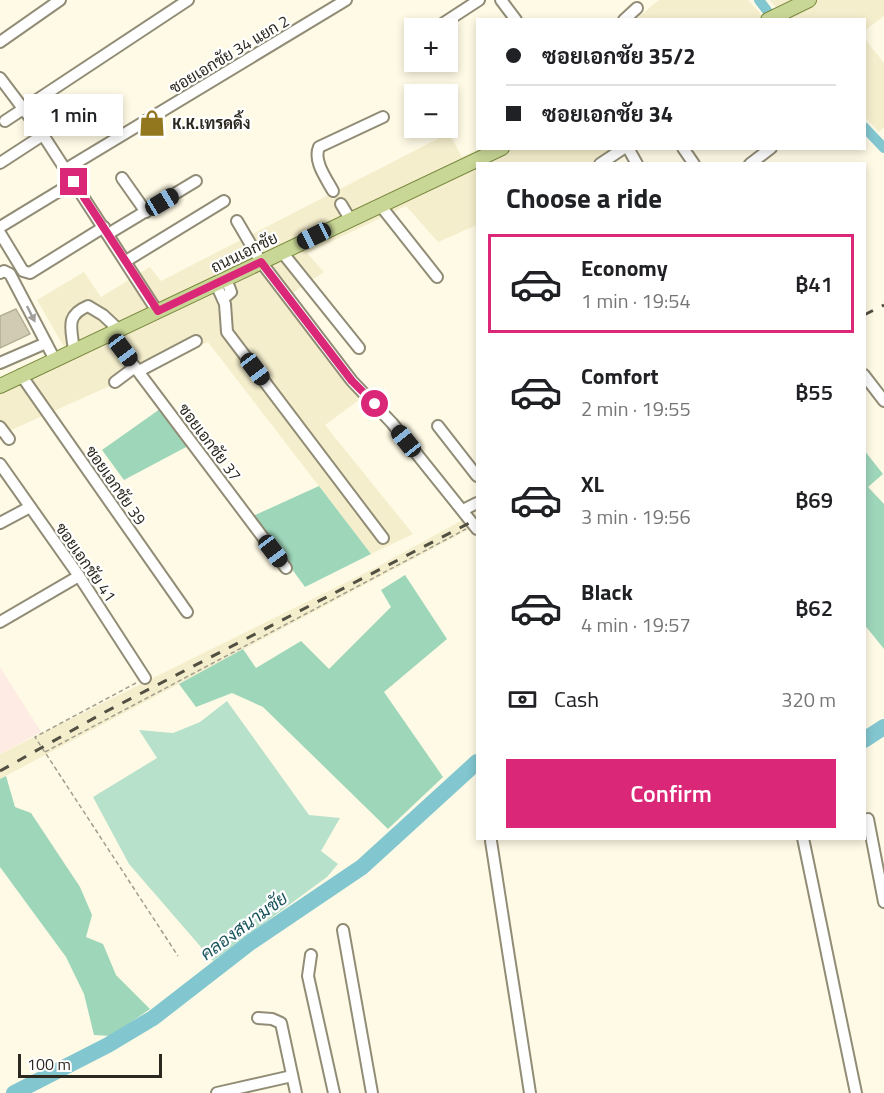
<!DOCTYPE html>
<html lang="en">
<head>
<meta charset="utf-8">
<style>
	body { margin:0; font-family:"Titillium Web",Sarabun,sans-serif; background:#f2f2f2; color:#202124; height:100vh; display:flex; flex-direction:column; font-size:22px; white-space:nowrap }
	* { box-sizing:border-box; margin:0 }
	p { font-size:20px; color:#757577 }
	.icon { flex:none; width:33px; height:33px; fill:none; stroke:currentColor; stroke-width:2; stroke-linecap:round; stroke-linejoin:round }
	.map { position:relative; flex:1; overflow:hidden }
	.sheet { position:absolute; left:476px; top:162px; width:390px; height:678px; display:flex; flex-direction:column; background:#fff; border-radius:0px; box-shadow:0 3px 9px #0003 }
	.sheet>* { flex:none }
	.top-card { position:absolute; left:476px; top:18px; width:390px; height:132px; border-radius:0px; box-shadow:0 3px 9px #0003; display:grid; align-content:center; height:132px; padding:0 30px; background:#fff }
	.fabs { position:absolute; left:404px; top:18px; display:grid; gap:12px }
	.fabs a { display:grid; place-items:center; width:54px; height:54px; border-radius:0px; background:#fff; box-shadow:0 3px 9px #0003; font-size:30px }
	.scale { position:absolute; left:18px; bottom:15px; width:144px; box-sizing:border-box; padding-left:6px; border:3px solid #2b291f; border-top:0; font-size:16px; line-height:21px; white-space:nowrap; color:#2b291f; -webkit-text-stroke:4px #fff; paint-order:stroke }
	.end { position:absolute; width:27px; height:27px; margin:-14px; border:8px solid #db2777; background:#fff; box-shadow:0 0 0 3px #fff }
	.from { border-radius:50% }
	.bubble { position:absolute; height:42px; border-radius:0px; background:#fff; box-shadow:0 3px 9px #0003; font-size:20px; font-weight:600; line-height:42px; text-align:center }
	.car { position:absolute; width:18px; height:36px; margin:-18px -9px; border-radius:8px; box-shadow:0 0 4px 2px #0007; background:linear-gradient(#222 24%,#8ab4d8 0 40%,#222 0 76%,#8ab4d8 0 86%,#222 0) }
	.top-card b { display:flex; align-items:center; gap:21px; height:57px; font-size:22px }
	.top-card b+b { border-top:2px solid #e0e0e0 }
	.top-card i { width:15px; height:15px; background:#202124 }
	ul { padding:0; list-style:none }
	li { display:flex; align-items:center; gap:18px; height:99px; margin:0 12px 9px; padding:0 18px; border:3px solid transparent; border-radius:0px }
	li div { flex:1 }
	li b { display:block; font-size:22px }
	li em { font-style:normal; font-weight:600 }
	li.on { border-color:#db2777 }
	li>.icon { width:54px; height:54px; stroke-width:1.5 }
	h2 { padding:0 30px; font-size:27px; line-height:72px }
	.pay { display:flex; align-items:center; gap:15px; height:66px; padding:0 30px; font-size:22px }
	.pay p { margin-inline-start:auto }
	.cta { display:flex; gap:12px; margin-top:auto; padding:12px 30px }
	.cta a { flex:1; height:69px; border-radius:0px; background:#db2777; color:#fff; font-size:24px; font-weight:600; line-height:69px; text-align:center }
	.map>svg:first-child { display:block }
</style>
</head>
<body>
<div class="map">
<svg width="884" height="1093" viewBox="0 0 884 1093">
	<rect width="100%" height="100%" fill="#fefae5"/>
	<g fill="#f5eecd">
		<polygon points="659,0 748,0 765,19 635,20"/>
		<polygon points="770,0 884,0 884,16 864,31 864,20 785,19"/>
		<polygon points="864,38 884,63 884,127 879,132 864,116"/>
		<polygon points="449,133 462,157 478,149 619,149 594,163 477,164 477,225 438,242 406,206 307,253 324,272 283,299 363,397 325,425 413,534 371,554 208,342 0,435 0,377 64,347 37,300 84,272 101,297 150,267 161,281"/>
		<polygon points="477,512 477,525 0,779 0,754 379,566"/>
	</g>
	<polygon fill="#feebe3" points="0,667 41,732 0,754"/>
	<polygon fill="#b8e1cc" points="227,701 309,815 340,818 321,851 338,864 327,877 213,961 129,864 93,797 157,758 139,730 173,733 200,722"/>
	<g fill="#9ed6ba">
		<polygon points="160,409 188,446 124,480 102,450"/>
		<polygon points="864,450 883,474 868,487 884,504 884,649 864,624"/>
		<polygon points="319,486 371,554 305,587 253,516"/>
		<polygon points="405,575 447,639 384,692 443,777 388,829 263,707 232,693 196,707 179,684 243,649 256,668 301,641 329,669 391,607 381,590"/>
		<polygon points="6,776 15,807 31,813 80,887 92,915 86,937 103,944 116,975 150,1009 111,1036 94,1035 84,994 66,957 0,867 0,779"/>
	</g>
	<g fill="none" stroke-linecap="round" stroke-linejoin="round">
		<g stroke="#82c6cf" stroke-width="10">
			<polyline points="759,0 774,20"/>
			<polyline points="864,127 884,148"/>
		</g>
		<g stroke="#82c6cf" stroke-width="16">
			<polyline points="864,740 884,727"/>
			<polyline points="14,1093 108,1045 153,1018 251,942 362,867 477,762"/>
		</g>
	</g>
	<polygon fill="#d0cbb2" stroke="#b3ae95" stroke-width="1.5" points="16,309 30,334 0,348 0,316"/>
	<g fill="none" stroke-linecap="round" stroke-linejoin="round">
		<defs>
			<g id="minor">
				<polyline points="501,0 516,20"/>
				<polyline points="624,20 637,8"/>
				<polyline points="436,28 479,0"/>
				<polyline points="0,42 60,0"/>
				<polyline points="412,44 414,43"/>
				<polyline points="0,78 43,135 157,311"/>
				<polyline points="5,121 188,0"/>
				<polyline points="628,148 637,164"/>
				<polyline points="683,148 694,164"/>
				<polyline points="0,163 43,135"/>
				<polyline points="600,164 624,148"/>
				<polyline points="750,164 771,148"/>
				<polyline points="66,169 346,0"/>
				<polyline points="122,178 146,212"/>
				<path d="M333,191C326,178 313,161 319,147L383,117"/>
				<polyline points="341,204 350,219"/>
				<polyline points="380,205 437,277"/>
				<polyline points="237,221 261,262 352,381 392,423 477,529"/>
				<polyline points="0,227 74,182"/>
				<polyline points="0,233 23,271 30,273 104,227"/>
				<polyline points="108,234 196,181"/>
				<polyline points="282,252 359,348"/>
				<polyline points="126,261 224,201"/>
				<polyline points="0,273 4,271 10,274 55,360"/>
				<polyline points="216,284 225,304 227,332 383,538"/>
				<polyline points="223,299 231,292 226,279"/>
				<polyline points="110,334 286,568"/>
				<path d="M74,351C72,329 64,316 88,306L103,315L119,330"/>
				<polyline points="0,363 46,343"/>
				<polyline points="139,371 196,341"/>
				<polyline points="21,375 187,612"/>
				<polyline points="864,375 884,401"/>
				<polyline points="115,382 135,367"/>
				<polyline points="438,426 477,476"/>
				<polyline points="0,427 9,439"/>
				<polyline points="0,464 79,576 145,678"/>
				<polyline points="463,510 477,503"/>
				<polyline points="0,523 30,507"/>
				<polyline points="0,622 79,576"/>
				<polyline points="868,819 884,902"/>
				<polyline points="803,838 856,1093"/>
				<polyline points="491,841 530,1093"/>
				<polyline points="343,930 372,1093"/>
				<polyline points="311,955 308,976 334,1093"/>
				<polyline points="258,1018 272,1019 281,1023 296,1093"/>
				<polyline points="217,1093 292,1076"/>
			</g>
			<g id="major">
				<polyline points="768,20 809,0"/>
				<polyline points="0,386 502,148"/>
			</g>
		</defs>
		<use href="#minor" stroke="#918c75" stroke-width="14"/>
		<use href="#major" stroke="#7a893f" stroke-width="16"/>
		<g stroke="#a19e8e" stroke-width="1.5" stroke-dasharray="4.5 3" stroke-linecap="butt">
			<polyline points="136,683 35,737 178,956"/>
			<polyline points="45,752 466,529"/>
		</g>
		<use href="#minor" stroke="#fff" stroke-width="10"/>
		<use href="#major" stroke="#c9d796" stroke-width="14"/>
		<g stroke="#514e42" stroke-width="3" stroke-dasharray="10 10" stroke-linecap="butt">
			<polyline points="864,315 884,305"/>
			<polyline points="0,771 105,712 477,519"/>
		</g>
	</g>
	<defs><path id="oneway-solid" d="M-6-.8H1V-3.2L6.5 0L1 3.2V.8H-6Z" transform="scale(1.5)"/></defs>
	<use fill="#a09f9a" href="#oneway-solid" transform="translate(31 314) rotate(63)"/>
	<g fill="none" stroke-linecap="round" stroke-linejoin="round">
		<polyline stroke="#db2777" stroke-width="8" points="74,182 158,311 261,262 352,381 375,404"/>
	</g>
	<defs>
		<symbol id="shop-bare" viewBox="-9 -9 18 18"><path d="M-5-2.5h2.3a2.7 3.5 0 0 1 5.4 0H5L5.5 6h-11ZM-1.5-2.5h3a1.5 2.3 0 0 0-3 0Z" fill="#93771e" stroke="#fff" stroke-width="2.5" paint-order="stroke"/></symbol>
	</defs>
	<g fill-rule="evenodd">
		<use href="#shop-bare" x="133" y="104" width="38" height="38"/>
	</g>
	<g text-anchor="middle" stroke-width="4.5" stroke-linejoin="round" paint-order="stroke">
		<g font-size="16" fill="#2b291f" stroke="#fff">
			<text transform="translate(229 54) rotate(-31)" y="6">ซอยเอกชัย 34 แยก 2</text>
			<text transform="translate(244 252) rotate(-26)" y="6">ถนนเอกชัย</text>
			<text transform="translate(210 442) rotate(53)" y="6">ซอยเอกชัย 37</text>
			<text transform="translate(116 485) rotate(55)" y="6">ซอยเอกชัย 39</text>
			<text transform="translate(86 562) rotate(55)" y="6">ซอยเอกชัย 41</text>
		</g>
		<g font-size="16" font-weight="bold" fill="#2b291f" stroke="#fff" text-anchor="start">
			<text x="172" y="129">K.K.เทรดดิ้ง</text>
		</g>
		<g font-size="18" font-style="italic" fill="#1c565d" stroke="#fff">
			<text transform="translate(244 926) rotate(-36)" y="6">คลองสนามชัย</text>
		</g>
	</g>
</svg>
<div class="fabs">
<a>+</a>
<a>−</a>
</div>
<div class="scale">100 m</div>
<i class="end from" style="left:375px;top:404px"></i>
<i class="end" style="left:74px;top:182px"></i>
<div class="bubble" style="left:24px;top:94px;width:99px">1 min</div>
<i class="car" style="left:162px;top:202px;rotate:59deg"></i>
<i class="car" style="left:314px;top:236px;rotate:243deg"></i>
<i class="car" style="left:123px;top:350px;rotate:143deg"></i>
<i class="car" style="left:255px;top:369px;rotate:143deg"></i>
<i class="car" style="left:406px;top:441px;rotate:321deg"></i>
<i class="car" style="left:273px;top:551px;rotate:143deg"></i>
<div class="top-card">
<b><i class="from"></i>ซอยเอกชัย 35/2</b>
<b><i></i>ซอยเอกชัย 34</b>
</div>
<section class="sheet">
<h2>Choose a ride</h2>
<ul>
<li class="on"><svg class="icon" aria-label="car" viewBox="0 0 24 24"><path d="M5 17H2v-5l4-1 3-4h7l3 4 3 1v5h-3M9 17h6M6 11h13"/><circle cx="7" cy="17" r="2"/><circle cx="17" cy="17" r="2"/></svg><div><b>Economy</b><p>1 min · 19:54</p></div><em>฿41</em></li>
<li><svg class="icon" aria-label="car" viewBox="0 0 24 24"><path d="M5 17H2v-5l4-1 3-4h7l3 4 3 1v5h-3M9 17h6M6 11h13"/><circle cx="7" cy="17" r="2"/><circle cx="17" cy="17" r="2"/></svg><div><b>Comfort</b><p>2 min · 19:55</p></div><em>฿55</em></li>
<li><svg class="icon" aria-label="car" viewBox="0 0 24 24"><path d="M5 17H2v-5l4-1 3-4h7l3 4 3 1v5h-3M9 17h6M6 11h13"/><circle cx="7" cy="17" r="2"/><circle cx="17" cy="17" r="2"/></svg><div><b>XL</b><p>3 min · 19:56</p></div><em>฿69</em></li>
<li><svg class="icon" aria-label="car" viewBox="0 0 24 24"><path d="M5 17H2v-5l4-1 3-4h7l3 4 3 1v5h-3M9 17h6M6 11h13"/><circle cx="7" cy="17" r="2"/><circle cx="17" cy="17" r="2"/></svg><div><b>Black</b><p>4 min · 19:57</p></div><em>฿62</em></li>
</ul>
<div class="pay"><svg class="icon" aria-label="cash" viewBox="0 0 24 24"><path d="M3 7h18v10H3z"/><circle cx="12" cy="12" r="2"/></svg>Cash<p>320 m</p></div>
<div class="cta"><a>Confirm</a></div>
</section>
</div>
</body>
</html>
